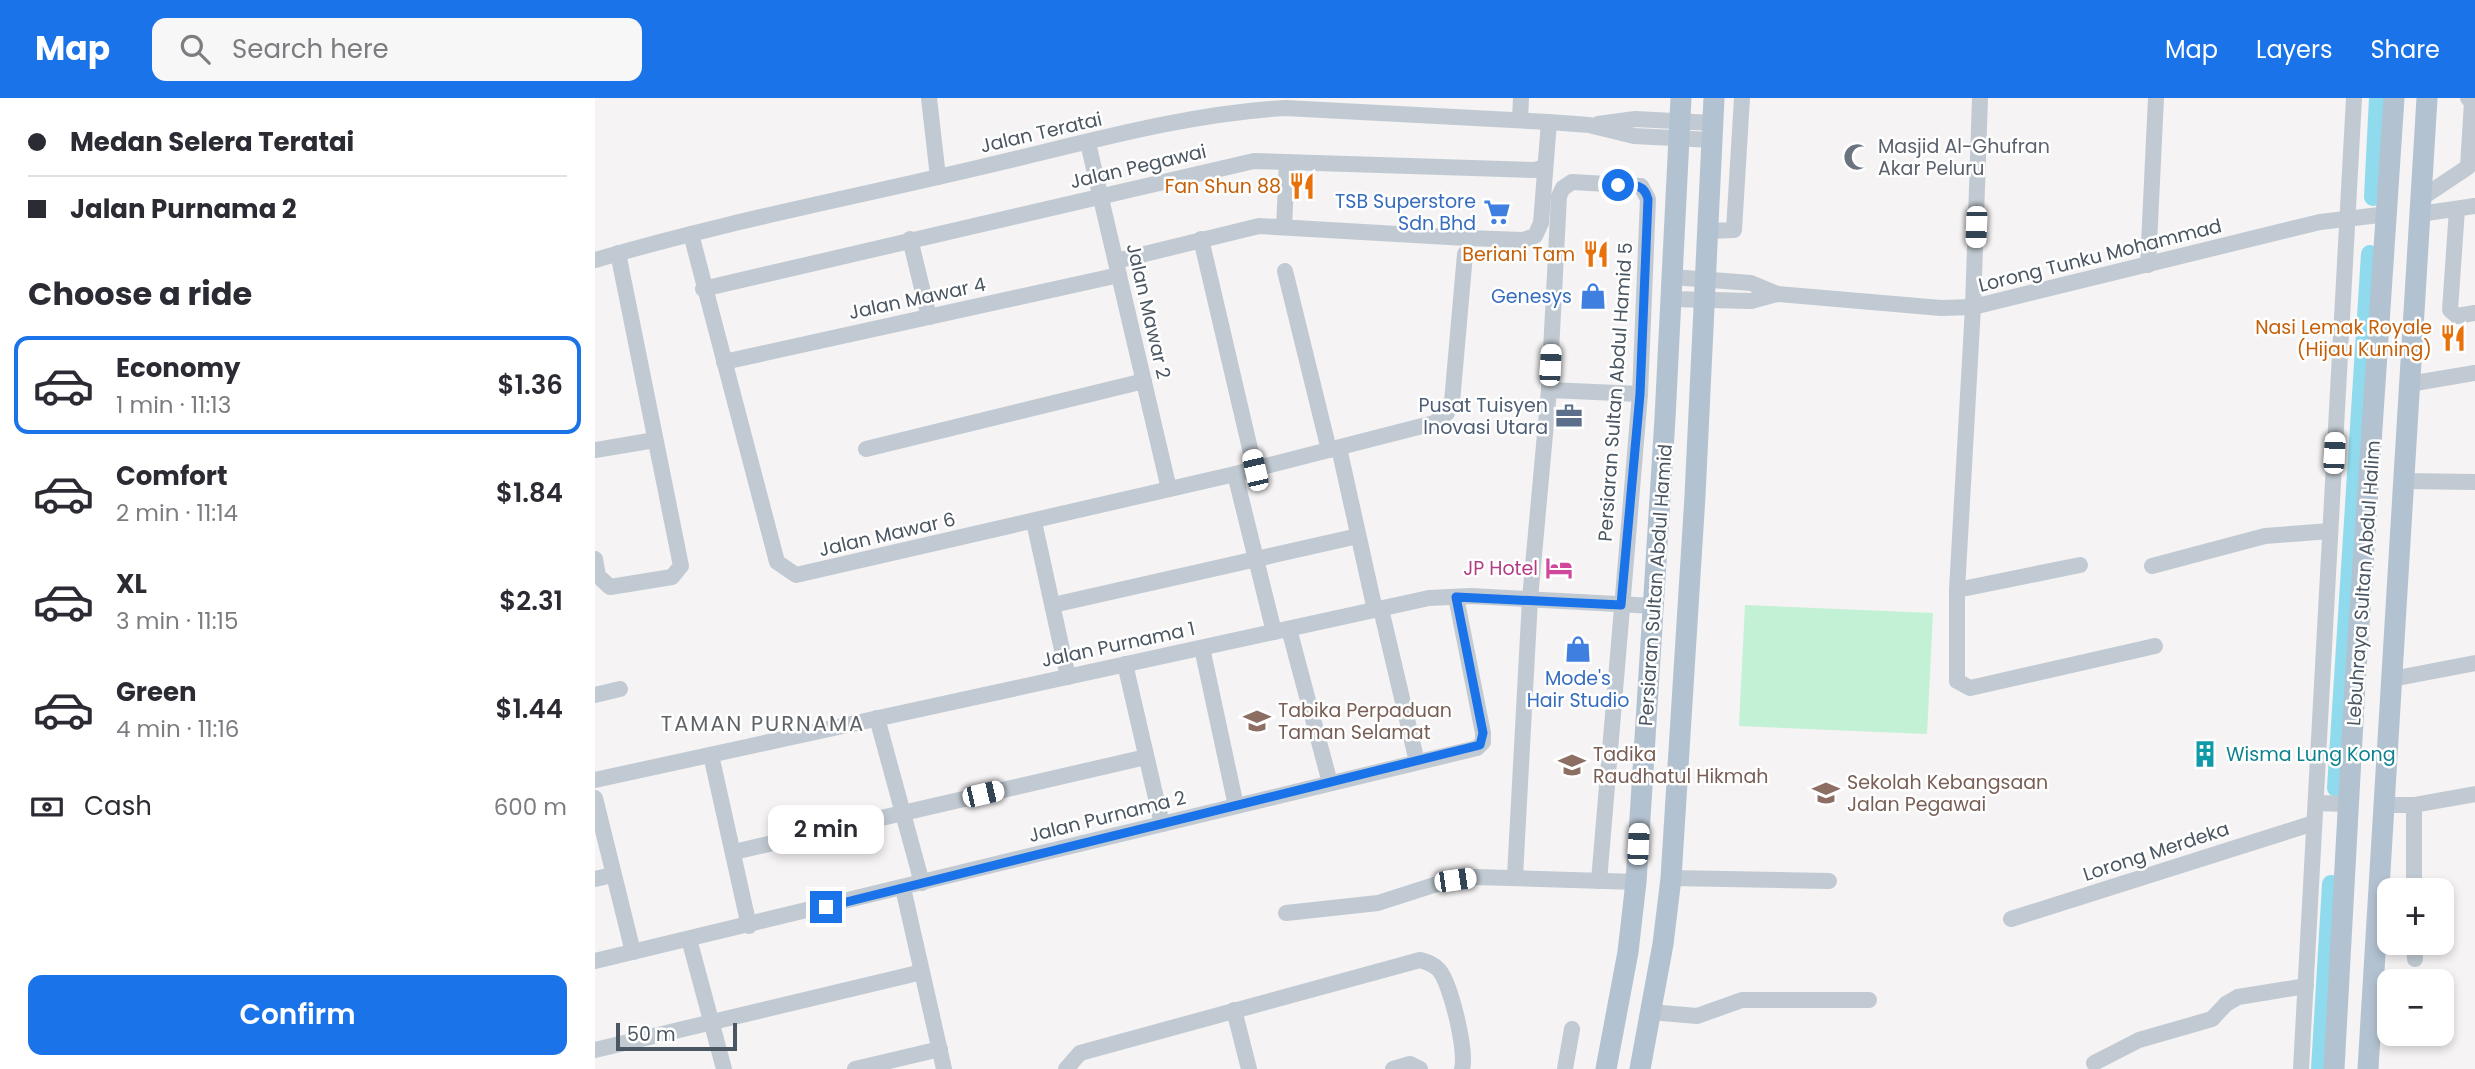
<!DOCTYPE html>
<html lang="en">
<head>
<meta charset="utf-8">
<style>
	body { margin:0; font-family:Poppins,sans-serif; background:#f7f7f7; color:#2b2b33; height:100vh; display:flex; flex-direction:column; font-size:26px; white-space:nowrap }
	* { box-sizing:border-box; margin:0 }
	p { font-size:23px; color:#7c7c81 }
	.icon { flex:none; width:38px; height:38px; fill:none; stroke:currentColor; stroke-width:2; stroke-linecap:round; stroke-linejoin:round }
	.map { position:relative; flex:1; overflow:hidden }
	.sheet { display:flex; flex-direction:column; background:#fff; width:595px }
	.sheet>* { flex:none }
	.banner { display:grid; align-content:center; height:154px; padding:0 28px; background:#fff }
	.buttons { position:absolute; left:1782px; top:780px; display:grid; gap:14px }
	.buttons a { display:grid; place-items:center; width:77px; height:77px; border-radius:14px; background:#fff; box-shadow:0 4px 10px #0003; font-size:35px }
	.scale { position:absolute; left:21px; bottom:18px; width:121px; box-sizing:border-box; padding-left:7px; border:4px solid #4a5661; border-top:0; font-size:19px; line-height:24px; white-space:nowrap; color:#4a5661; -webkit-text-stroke:5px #fff; paint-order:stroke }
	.end { position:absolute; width:32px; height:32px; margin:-16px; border:9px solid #1a73e8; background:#fff; box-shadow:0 0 0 4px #fff }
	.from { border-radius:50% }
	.bubble { position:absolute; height:49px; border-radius:14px; background:#fff; box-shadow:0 4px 10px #0003; font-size:23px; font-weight:600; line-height:49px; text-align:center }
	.car { position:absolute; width:21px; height:42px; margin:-21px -10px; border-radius:9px; box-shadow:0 0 5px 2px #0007; background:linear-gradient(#fff 24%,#345 0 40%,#fff 0 76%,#345 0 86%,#fff 0) }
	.banner b { display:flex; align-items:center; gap:24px; height:66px; font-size:26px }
	.banner b+b { border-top:2px solid #e1e1e2 }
	.banner i { width:18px; height:18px; background:#2b2b33 }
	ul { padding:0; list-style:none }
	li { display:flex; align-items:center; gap:21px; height:98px; margin:0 14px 10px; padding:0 14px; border:4px solid transparent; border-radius:14px }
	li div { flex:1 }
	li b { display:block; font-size:26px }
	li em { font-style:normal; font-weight:600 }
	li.active { border-color:#1a73e8 }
	li>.icon { width:63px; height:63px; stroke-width:1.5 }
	h2 { padding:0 28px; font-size:32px; line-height:84px }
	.pay { display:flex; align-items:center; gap:18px; height:77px; padding:0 28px; font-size:26px }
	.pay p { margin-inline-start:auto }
	.cta { display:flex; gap:14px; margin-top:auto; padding:14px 28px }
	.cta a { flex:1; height:80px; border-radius:14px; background:#1a73e8; color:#fff; font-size:28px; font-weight:600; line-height:80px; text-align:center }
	header { display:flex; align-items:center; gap:42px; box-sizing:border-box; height:98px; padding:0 35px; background:#1a73e8; color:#fff }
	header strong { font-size:33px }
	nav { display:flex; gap:38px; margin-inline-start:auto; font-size:24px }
	.search { width:490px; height:63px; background:#f7f7f7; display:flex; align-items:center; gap:18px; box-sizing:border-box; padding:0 24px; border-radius:14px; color:#7c7c81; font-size:26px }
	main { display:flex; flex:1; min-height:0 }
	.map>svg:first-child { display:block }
</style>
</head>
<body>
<header>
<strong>Map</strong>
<div class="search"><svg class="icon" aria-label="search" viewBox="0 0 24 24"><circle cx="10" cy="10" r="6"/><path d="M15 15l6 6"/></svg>Search here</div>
<nav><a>Map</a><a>Layers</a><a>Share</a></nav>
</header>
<main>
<section class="sheet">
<div class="banner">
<b><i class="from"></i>Medan Selera Teratai</b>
<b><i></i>Jalan Purnama 2</b>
</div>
<h2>Choose a ride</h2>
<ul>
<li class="active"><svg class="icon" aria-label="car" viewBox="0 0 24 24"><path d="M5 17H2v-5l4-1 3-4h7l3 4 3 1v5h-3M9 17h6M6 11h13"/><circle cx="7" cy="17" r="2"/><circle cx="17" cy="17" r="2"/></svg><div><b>Economy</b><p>1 min · 11:13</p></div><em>$1.36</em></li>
<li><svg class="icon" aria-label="car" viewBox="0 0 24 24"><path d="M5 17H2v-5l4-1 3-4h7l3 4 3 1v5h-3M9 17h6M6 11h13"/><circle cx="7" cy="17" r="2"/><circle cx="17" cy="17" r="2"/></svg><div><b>Comfort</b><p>2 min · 11:14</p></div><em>$1.84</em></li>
<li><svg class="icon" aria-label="car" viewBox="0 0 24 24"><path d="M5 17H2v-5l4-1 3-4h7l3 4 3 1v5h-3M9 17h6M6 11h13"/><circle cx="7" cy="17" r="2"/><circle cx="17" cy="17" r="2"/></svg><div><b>XL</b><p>3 min · 11:15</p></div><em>$2.31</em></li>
<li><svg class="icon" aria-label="car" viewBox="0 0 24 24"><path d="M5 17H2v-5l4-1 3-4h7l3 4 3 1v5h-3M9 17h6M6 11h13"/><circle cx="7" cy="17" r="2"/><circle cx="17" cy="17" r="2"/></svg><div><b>Green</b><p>4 min · 11:16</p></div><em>$1.44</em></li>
</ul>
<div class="pay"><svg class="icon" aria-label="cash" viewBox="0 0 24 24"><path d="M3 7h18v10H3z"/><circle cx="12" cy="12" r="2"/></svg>Cash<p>600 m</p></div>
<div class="cta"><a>Confirm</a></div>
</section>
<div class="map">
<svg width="1880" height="971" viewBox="0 0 1880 971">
	<rect width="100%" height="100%" fill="#f5f3f3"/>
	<polygon fill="#c3f1d5" points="1150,507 1338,515 1332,636 1144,628"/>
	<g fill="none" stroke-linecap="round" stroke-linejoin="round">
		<g stroke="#90daee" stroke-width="18">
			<polyline points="1778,99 1783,0"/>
			<polyline points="1741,690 1775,156"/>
			<polyline points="1725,971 1736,786"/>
		</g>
		<g stroke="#c1cad2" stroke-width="16">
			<polyline points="334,0 343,79"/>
			<polyline points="1385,0 1378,209 1362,492 1362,583 1375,590 1560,548"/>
			<polyline points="925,22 926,0"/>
			<polyline points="1003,26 1040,21 1118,25"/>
			<polyline points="493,45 574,391"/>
			<polyline points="1825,101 1873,69 1877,4 1873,0"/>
			<polyline points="1862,111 1855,212 1862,218 1880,215"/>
			<polyline points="1825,116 1880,108"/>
			<polyline points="689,129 692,64"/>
			<polyline points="1113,133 1139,132 1147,0"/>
			<polyline points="96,136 182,464 201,477 640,376 839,325 852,315 857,304 870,156"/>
			<polyline points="315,141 334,219"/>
			<polyline points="606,141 660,372"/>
			<path d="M0,162C125,125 255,100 382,70C483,47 586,16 690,10L954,24L994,27L1039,38L1117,42"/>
			<polyline points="521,163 664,128 871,140 928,142 940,138 946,125 954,24"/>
			<polyline points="1553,167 1561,0"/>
			<polyline points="690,173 734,352"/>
			<polyline points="1077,179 1156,185 1182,196 1346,210 1378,209 1725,124 1793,116"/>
			<polyline points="108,191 659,63 940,72 950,69"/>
			<polyline points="1076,201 1156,203 1182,196"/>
			<polyline points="129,264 524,177"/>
			<polyline points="1814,286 1880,275"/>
			<polyline points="954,292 1045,296"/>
			<polyline points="744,350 780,512"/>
			<polyline points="271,351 549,283"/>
			<polyline points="0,352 60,342"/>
			<polyline points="640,376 679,534"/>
			<polyline points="1809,383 1880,384"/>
			<polyline points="439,424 473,579"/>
			<polyline points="0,461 3,478 15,489 77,479 86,468 23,155"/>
			<polyline points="1557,468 1670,438 1735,433"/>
			<polyline points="1362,492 1485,467"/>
			<polyline points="458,507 763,438"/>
			<polyline points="786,511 822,664"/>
			<polyline points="694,531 735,685"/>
			<polyline points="607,550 641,708"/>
			<polyline points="530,566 567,726"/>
			<polyline points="1797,581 1880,565"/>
			<polyline points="0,597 25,591"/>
			<polyline points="282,620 327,785"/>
			<polyline points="116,657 154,828"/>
			<polyline points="0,682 834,500 876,498 1059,508"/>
			<polyline points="0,700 38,854"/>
			<polyline points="1721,705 1754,706"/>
			<polyline points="1789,707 1819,707 1880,696"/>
			<polyline points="139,754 551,659"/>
			<polyline points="920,778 935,501 954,292 964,98 968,90 977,84 1046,88 1053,101 1045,296 1004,783"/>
			<polyline points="1076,780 1234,783"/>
			<polyline points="0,781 18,777"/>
			<polyline points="308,790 349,971"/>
			<polyline points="1819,793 1819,707"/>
			<polyline points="691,815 783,805 839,787 881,779 1041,784"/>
			<polyline points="1416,821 1719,725"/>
			<polyline points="94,841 129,971"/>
			<polyline points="1819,845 1820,861"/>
			<polyline points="0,863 882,650 888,644 888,635 861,499"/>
			<polyline points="639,912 654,971"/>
			<polyline points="1055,914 1102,918 1147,902 1274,902"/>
			<polyline points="0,952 327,874"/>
			<polyline points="1499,965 1544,942 1617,921 1631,906 1643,899 1711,888"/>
			<polyline points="260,971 345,951"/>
			<path d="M471,971L485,955L825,862C832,864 839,866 844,872C856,886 872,954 867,971"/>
			<polyline points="798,971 815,966 825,971"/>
			<polyline points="970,971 977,931"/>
			<polyline points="1706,971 1759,0"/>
		</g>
		<g stroke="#b3c2d1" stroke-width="21">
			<polyline points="1011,971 1033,854 1041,784 1070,320 1086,0"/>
			<polyline points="1045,971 1068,846 1076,780 1100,398 1119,0"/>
			<polyline points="1739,971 1760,586 1799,0"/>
			<polyline points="1773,971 1832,0"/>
		</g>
	</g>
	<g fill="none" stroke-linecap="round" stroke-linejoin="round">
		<path stroke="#1a73e8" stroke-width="9" d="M231,809L885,647L888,635L861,499L1026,507L1045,296L1053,101C1049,85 1037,87 1023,87"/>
	</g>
	<defs>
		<symbol id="mosque-bare" viewBox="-9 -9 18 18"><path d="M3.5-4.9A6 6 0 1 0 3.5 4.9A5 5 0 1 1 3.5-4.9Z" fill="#6b7280" stroke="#fff" stroke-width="2.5" paint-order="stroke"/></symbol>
		<symbol id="restaurant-bare" viewBox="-9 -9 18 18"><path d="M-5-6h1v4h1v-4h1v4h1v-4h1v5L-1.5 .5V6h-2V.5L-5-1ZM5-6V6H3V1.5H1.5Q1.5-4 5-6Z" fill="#e8710a" stroke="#fff" stroke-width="2.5" paint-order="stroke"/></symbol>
		<symbol id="supermarket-bare" viewBox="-9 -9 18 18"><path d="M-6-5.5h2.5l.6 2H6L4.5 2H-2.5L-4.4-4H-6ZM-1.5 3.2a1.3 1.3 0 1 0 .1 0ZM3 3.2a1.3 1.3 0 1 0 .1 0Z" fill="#3f7fe0" stroke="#fff" stroke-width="2.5" paint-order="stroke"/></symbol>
		<symbol id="shop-bare" viewBox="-9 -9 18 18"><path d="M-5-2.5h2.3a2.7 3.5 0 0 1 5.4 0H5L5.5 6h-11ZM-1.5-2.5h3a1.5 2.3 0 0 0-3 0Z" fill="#3f7fe0" stroke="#fff" stroke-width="2.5" paint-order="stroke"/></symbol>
		<symbol id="office-bare" viewBox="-9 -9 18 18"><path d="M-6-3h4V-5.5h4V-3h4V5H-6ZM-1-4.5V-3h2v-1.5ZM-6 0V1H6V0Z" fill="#5c6f8a" stroke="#fff" stroke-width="2.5" paint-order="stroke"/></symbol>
		<symbol id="hotel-bare" viewBox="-9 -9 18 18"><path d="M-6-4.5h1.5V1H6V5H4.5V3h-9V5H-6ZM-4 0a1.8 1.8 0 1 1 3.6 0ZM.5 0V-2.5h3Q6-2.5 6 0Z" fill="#d1479c" stroke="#fff" stroke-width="2.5" paint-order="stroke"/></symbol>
		<symbol id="school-bare" viewBox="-9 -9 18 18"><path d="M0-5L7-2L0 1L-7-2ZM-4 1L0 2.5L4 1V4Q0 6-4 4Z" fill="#8d6e63" stroke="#fff" stroke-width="2.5" paint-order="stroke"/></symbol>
		<symbol id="building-bare" viewBox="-9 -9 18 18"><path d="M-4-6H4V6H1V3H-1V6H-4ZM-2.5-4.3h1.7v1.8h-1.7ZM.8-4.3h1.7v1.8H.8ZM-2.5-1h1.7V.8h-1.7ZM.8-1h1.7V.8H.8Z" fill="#0f9aa8" stroke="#fff" stroke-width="2.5" paint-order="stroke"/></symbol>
	</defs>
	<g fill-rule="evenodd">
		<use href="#mosque-bare" x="1243" y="40" width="38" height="38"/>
		<use href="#restaurant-bare" x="688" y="69" width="38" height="38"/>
		<use href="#supermarket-bare" x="883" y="95" width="38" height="38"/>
		<use href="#restaurant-bare" x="982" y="137" width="38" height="38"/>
		<use href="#shop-bare" x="979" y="179" width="38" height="38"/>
		<use href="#restaurant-bare" x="1839" y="221" width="38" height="38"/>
		<use href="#office-bare" x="955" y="299" width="38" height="38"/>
		<use href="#hotel-bare" x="945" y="451" width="38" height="38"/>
		<use href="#shop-bare" x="964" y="532" width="38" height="38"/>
		<use href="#school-bare" x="643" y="604" width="38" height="38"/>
		<use href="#building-bare" x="1591" y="637" width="38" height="38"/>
		<use href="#school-bare" x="958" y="648" width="38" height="38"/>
		<use href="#school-bare" x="1212" y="676" width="38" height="38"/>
	</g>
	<g text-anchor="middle" stroke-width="5" stroke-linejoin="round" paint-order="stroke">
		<g font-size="19" fill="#4a5661" stroke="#fff">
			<text transform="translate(446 34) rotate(-13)" y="7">Jalan Teratai</text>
			<text transform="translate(543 68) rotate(-13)" y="7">Jalan Pegawai</text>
			<text transform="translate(1505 157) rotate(-14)" y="7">Lorong Tunku Mohammad</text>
			<text transform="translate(322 200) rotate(-12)" y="7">Jalan Mawar 4</text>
			<text transform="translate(554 213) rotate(77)" y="7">Jalan Mawar 2</text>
			<text transform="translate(1020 294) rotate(-86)" y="7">Persiaran Sultan Abdul Hamid 5</text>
			<text transform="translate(292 436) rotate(-13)" y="7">Jalan Mawar 6</text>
			<text transform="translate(1768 485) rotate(-86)" y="7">Lebuhraya Sultan Abdul Halim</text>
			<text transform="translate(1060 487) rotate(-86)" y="7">Persiaran Sultan Abdul Hamid</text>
			<text transform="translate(523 546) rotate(-12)" y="7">Jalan Purnama 1</text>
			<text transform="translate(512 718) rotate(-14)" y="7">Jalan Purnama 2</text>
			<text transform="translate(1561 753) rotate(-18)" y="7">Lorong Merdeka</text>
		</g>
		<g font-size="19" fill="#5b616d" stroke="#fff" text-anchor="start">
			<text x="1283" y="55">Masjid Al-Ghufran<tspan x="1283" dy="22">Akar Peluru</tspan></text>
		</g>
		<g font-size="19" fill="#c56008" stroke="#fff" text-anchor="end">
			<text x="686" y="95">Fan Shun 88</text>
			<text x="980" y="163">Beriani Tam</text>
			<text x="1837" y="236">Nasi Lemak Royale<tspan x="1837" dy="22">(Hijau Kuning)</tspan></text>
		</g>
		<g font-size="19" fill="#366cbe" stroke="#fff" text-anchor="end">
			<text x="881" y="110">TSB Superstore<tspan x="881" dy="22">Sdn Bhd</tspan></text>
			<text x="977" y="205">Genesys</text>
			<text x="983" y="587" text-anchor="middle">Mode's<tspan x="983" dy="22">Hair Studio</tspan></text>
		</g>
		<g font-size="19" fill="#4e5e75" stroke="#fff" text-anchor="end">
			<text x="953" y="314">Pusat Tuisyen<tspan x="953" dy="22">Inovasi Utara</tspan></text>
		</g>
		<g font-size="19" fill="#b23c85" stroke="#fff" text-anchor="end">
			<text x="943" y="477">JP Hotel</text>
		</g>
		<g font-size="19" fill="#785e54" stroke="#fff" text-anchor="start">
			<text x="683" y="619">Tabika Perpaduan<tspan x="683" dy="22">Taman Selamat</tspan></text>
			<text x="998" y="663">Tadika<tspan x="998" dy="22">Raudhatul Hikmah</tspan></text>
			<text x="1252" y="691">Sekolah Kebangsaan<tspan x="1252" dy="22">Jalan Pegawai</tspan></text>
		</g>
		<g font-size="19" fill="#0d838f" stroke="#fff" text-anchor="start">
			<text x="1631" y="663">Wisma Lung Kong</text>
		</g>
		<g font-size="21" letter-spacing="2" fill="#5f6368" stroke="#fff">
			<text x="168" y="633">TAMAN PURNAMA</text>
		</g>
	</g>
</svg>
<div class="buttons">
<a>+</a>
<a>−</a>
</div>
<div class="scale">50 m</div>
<i class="end from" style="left:1023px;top:87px"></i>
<i class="end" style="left:231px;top:809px"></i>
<div class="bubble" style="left:173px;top:707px;width:116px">2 min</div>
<i class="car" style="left:1381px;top:129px;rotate:182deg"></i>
<i class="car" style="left:955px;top:267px;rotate:3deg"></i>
<i class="car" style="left:1739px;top:355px;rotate:3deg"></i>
<i class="car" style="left:660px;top:372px;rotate:347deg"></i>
<i class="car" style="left:388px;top:696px;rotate:77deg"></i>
<i class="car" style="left:1043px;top:746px;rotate:3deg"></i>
<i class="car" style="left:860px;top:782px;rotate:82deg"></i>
</div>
</main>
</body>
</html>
